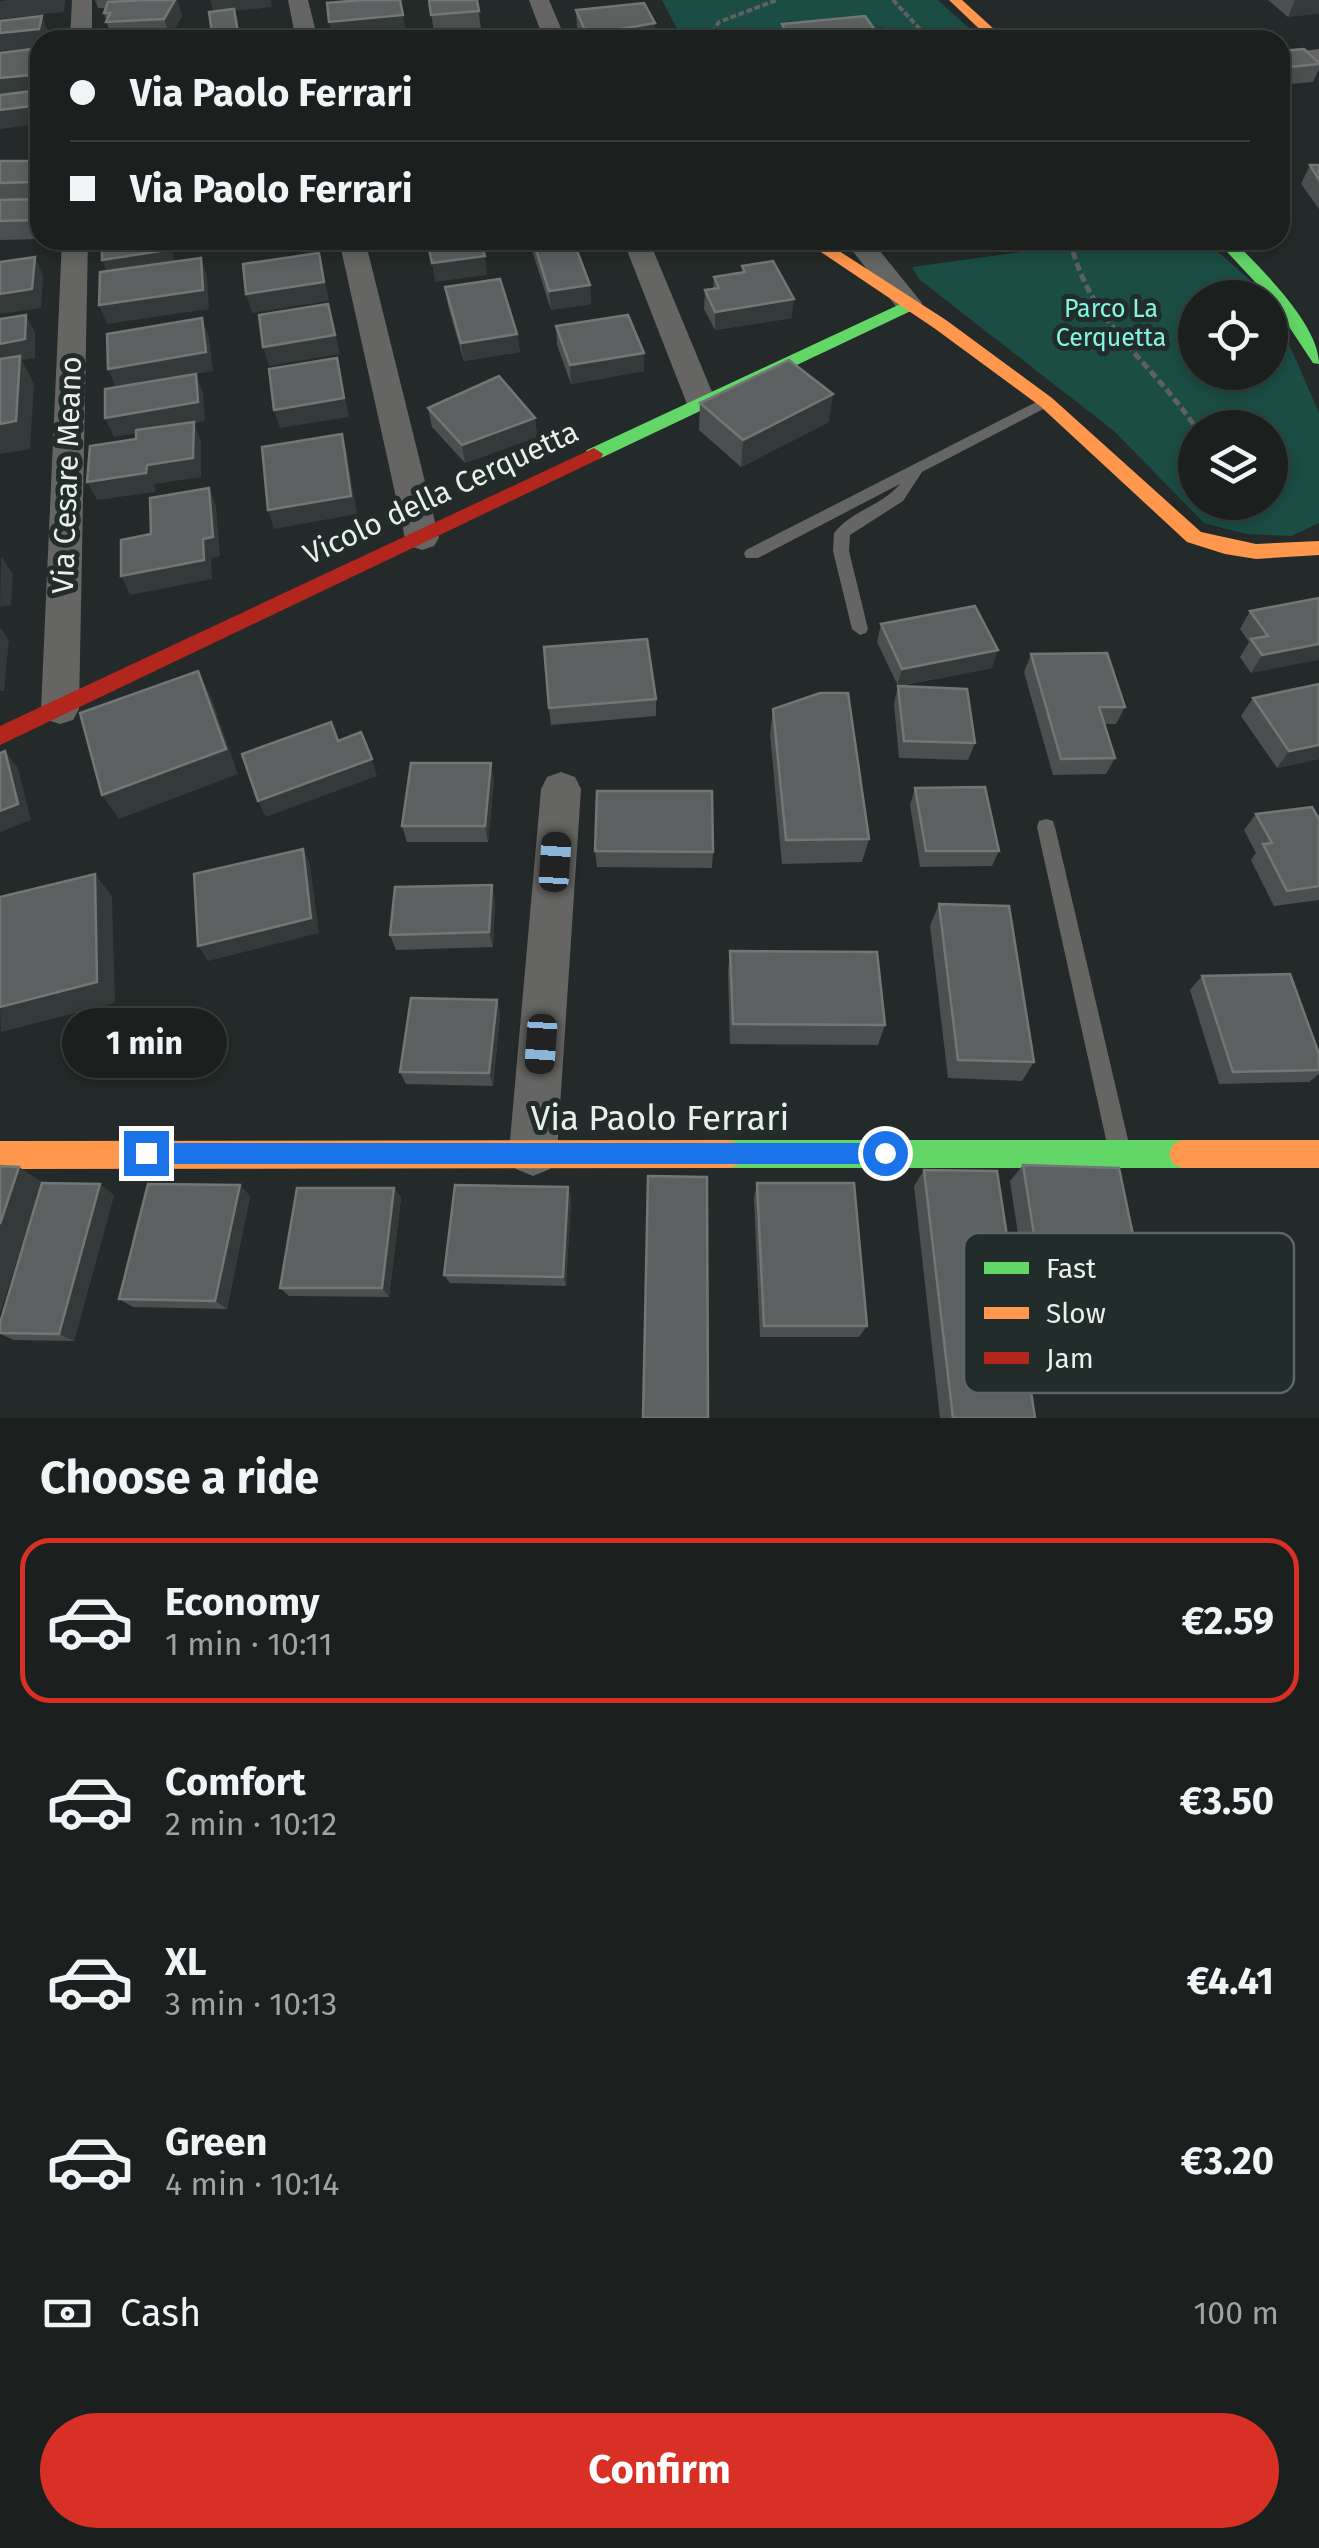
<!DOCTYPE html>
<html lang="en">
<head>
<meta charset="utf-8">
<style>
	body { margin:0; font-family:"Fira Sans",sans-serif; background:#242828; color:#f1f3f6; height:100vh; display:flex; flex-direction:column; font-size:38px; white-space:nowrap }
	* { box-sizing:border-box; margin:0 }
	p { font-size:32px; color:#a0a3a4 }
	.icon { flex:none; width:55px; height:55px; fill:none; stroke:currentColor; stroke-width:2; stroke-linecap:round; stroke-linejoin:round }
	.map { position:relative; height:1418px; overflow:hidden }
	.side { display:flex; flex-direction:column; background:#1b201f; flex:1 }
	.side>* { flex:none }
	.banner { position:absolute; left:30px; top:30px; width:1260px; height:220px; border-radius:30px; box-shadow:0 5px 15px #0003,0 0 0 2px #393e3d; display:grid; align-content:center; height:220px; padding:0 40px; background:#1b201f }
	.controls { position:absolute; left:1178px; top:280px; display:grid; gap:20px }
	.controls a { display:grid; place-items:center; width:110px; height:110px; border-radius:50%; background:#1b201f; box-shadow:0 5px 15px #0003,0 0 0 2px #393e3d; font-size:50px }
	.end { position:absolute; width:45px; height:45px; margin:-22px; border:12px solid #1a73e8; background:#fff; box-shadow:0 0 0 5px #fff }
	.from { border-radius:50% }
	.bubble { position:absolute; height:70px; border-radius:35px; background:#1b201f; box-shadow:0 5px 15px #0003,0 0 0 2px #393e3d; font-size:32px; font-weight:700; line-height:70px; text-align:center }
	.car { position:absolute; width:30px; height:60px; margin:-30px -15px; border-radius:12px; box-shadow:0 0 8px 2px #0007; background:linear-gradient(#222 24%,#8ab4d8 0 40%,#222 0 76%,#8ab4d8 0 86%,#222 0) }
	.banner b { display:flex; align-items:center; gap:35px; height:95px; font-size:38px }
	.banner b+b { border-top:2px solid #393e3d }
	.banner i { width:25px; height:25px; background:#f1f3f6 }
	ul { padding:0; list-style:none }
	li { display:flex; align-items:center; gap:30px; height:165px; margin:0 20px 15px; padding:0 20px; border:5px solid transparent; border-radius:30px }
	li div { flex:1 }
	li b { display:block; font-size:38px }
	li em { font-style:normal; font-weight:700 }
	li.on { border-color:#d93025 }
	li>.icon { width:90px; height:90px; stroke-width:1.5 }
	h2 { padding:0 40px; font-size:45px; line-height:120px }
	.pay { display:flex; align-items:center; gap:25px; height:110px; padding:0 40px; font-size:38px }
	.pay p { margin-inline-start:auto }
	.action { display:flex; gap:20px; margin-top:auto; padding:20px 40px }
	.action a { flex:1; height:115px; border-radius:60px; background:#d93025; color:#fff; font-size:40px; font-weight:700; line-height:115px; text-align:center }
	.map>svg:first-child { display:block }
</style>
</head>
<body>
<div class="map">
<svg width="1319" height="1418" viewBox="0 0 1319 1418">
	<rect width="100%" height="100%" fill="#242a29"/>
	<g fill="#1b4d45" fill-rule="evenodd">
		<polygon points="662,0 938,0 982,40 892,40 882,27 780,40 683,40"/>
		<path d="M1045,240H1204L1248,278L1260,297L1195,298V372H1270V314L1293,353L1319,413V523L1291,536L1246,534L1204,523L1114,431L920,280L912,267L1050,248ZM1195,428H1270V502H1195Z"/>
	</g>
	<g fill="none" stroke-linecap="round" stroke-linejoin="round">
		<g stroke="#5f6060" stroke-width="4" stroke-dasharray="6 2.5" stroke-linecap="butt">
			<polyline points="893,0 930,40"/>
			<polyline points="707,40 719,22 777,0"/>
		</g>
		<path stroke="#5f6060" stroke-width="5" stroke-dasharray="8 4" stroke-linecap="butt" d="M1070,240C1089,323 1151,361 1196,428"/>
		<g fill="#656564" fill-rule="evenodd">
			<path d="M1046,397L1053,402L1051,405L922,472L903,501L850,535L849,551L868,629L866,633L860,635L852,629L833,551L834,533C852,510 882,506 900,484L758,558H746L744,554L746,550Z"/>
			<polygon points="1046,819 1053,821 1055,827 1129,1144 1126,1152 1118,1155 1110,1152 1107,1144 1037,827 1039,821"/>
		</g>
		<g fill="#656564" fill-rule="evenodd">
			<polygon points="72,0 92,0 92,40 70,40"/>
			<polygon points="288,0 308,0 318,40 296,40"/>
			<polygon points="529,0 549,0 566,40 544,40"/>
			<polygon points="1319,49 1319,63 1280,68 1280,54"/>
			<polygon points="62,240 88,240 79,709 73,720 60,724 47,720 41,709"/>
			<polygon points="339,240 365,240 439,538 434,546 422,550 410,546 405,538"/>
			<polygon points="623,240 649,240 717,404 713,411 691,411 687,404"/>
			<polygon points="844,240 871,240 922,303 918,309 898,309"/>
			<polygon points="561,772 575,777 581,789 557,1152 550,1169 533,1176 516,1169 509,1152 541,789 547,777"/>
		</g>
		<g fill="#63d668" fill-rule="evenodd">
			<path d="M1216,240H1233C1261,269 1319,324 1319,364L1313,363L1270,298Z"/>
			<polygon points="909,300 917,305 915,309 601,458 594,460 585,454 587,450"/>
			<polygon points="730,1140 1183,1140 1193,1144 1197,1154 1193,1164 1183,1168 730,1168 720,1164 716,1154 720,1144"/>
		</g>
		<g fill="#ff974d" fill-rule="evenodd">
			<polygon points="949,0 962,0 1006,40 991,40"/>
			<polygon points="803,240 822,240 946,320 1052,398 1201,532 1256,544 1319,541 1319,555 1256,559 1225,554 1187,542 1040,406 934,328"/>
			<polygon points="730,1140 740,1144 744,1154 740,1164 730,1168 0,1169 0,1141"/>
			<polygon points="1183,1140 1319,1140 1319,1168 1183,1168 1173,1164 1169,1154 1173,1144"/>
		</g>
		<polygon fill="#b3261e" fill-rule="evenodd" points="594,448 603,454 601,458 0,745 0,726"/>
	</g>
	<g fill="#4b4f4f">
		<polygon points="95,0 177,0 182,16 170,36 174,36 176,40 112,40 104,13 106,8 98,8"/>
		<polygon points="429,0 477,0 481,29 434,32"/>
		<polygon points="1268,0 1319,0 1288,17"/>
		<polygon points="576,10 655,23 655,40 582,40 577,28"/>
		<polygon points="782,24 882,40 780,40"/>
		<polygon points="1280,51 1319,63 1319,69 1313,82 1280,85"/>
		<polygon points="0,161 40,161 40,239 0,240"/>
		<polygon points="1310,165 1319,165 1319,209 1301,184"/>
		<polygon points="530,240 573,240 590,285 591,304 551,310 531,247"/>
		<polygon points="742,266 792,318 715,330 704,309 705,290 713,289 714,277 742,272"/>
		<polygon points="445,287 517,334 520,352 464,361 448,306"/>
		<polygon points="556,326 644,371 571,384 557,345"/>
		<polygon points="700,403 829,422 741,467 699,430"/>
		<polygon points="428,408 535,418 537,437 465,463 432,427"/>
		<polygon points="1319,598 1251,673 1240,657 1249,642 1240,629 1250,611"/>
		<polygon points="881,624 992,668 899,686 975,743 968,760 899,758 894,704 898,686 877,642"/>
		<polygon points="1031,654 1125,707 1116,724 1105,724 1115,758 1106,774 1053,775 1024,672"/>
		<polygon points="1253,698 1319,759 1277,768 1241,716"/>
		<polygon points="656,699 656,716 551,725 549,708"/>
		<polygon points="773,709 869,839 862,862 782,864 770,734"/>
		<polygon points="494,780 488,842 407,842 402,826"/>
		<polygon points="915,788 999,851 992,866 920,867 910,805"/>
		<polygon points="1256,814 1319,819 1319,900 1274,906 1251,860 1256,853 1244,830"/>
		<polygon points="595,851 713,852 712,868 597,867"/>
		<polygon points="495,900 493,947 396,950 390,935"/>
		<polygon points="939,904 1034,1062 1022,1081 948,1078 930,926"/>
		<polygon points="730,951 885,1025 878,1045 730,1044 728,972"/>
		<polygon points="1202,976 1319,1054 1319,1074 1309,1082 1219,1084 1190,990"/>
		<polygon points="497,1000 500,1014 493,1086 406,1084 400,1072"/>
		<polygon points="1023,1165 1152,1326 1133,1337 1033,1334 1010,1181"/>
		<polygon points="924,1170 1035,1418 940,1418 914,1186"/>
		<polygon points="757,1183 867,1326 859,1337 760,1337 754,1198"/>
		<polygon points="568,1187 571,1198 566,1286 450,1283 444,1275"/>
		<polygon points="394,1188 401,1198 389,1297 289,1296 280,1288"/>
		<polygon points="114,1195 74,1341 14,1340 0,1334 0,1323"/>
		<polygon points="250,1196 227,1309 133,1307 119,1299"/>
	</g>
	<g fill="#343939">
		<polygon points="7,0 65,0 64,12 0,19 0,1"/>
		<polygon points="175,0 177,0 182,16 170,37 164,19"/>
		<polygon points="210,0 271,0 272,7 235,11 241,40 222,40"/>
		<polygon points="1295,0 1319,0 1319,14 1288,17"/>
		<polygon points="403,15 406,32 333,40 329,22"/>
		<polygon points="42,16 49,34 47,40 40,40 40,47 0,51 0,33"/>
		<polygon points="655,23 655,40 587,40 587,35"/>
		<polygon points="40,74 40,92 0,97 0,78"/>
		<polygon points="40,105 40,124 0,129 0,110"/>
		<polygon points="40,161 40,196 38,200 30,182"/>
		<polygon points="40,210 40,230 36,220"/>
		<polygon points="167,240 170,240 173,247 174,269 109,278 102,260"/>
		<polygon points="319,253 329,301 252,313 246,294"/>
		<polygon points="485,256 487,275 435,282 432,263"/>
		<polygon points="35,257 43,276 41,308 0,314 0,294"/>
		<polygon points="201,258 207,276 209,309 107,324 99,305"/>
		<polygon points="590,285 591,304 551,310 549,291"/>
		<polygon points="794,299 792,318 715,330 715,312"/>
		<polygon points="328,304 340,354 269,366 263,347"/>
		<polygon points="26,315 35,333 35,358 22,360 34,384 30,449 0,454 0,344"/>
		<polygon points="202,318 209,337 213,371 116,388 108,369"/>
		<polygon points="517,334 520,352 464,361 461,343"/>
		<polygon points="644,353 644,371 571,384 570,365"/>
		<polygon points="337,358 349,417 280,428 274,410"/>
		<polygon points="196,374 203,393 205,421 194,423 201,441 201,477 155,484 155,492 97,500 87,482 147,465 194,423 114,437 105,418"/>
		<polygon points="833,394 829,422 741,467 743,440"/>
		<polygon points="535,418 537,437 465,463 462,445"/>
		<polygon points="342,434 347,453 357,514 274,529 268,510"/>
		<polygon points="209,488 216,506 220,556 211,558 212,579 130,595 121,576 203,539"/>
		<polygon points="1,556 13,574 11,605 0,607"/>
		<polygon points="0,627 9,640 4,691 0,691"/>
		<polygon points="1319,644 1319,660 1251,673 1262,655"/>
		<polygon points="998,650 992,668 897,686 902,669"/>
		<polygon points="198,671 211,697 238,774 119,819 102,795"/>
		<polygon points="1319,745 1319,759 1277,768 1289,751"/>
		<polygon points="5,751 18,768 31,820 0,832 0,811"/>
		<polygon points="372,759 377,776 266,817 258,801"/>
		<polygon points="491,763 494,780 488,842 485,826"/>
		<polygon points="303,849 310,864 319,933 208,961 198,946"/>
		<polygon points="95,874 112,896 115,1003 1,1032 0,1007"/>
		<polygon points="492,885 495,900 493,947 489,932"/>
		<polygon points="497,1000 500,1014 493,1086 489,1073"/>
		<polygon points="19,1167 42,1182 0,1314 0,1224"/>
		<polygon points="100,1184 114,1195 74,1341 59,1334"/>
		<polygon points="240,1185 250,1196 227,1309 215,1301"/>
		<polygon points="568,1187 571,1198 566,1286 563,1277"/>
		<polygon points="394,1188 401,1198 389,1297 382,1288"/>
	</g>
	<g fill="#5c6060" stroke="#727776" stroke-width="2.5">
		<polygon points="144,0 175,0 164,19 106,22 110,13 104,13 108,2"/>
		<polygon points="361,0 400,0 403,15 329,22 327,3"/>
		<polygon points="429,0 477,0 479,11 431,15"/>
		<polygon points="644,3 655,23 587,35 576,10"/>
		<polygon points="234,9 239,38 213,40 209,12"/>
		<polygon points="42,16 39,29 0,33 0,21"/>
		<polygon points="865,16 882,40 791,40 782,24"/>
		<polygon points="165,31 165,37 174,36 175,40 122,40 122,36"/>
		<polygon points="414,32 417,40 370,40 369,38"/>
		<polygon points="40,48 40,74 0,78 0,53"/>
		<polygon points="1304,49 1319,63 1319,64 1280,68 1280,51"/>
		<polygon points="40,90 40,105 0,110 0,95"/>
		<polygon points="0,161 40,161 30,182 0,183"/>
		<polygon points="1310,165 1319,165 1319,180"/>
		<polygon points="40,199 40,210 36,220 0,221 0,200"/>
		<polygon points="102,240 167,240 167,250 102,260"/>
		<polygon points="427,240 480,240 485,256 432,263"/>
		<polygon points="533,240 573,240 590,285 549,291"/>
		<polygon points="319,253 324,282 246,294 243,264"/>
		<polygon points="35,257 32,289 0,294 0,262"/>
		<polygon points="201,258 203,290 99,305 100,272"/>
		<polygon points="773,261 794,299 715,312 705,290 719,288 714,277 745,272 742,266"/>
		<polygon points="500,279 517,334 461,343 445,287"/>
		<polygon points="328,304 335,335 263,347 259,315"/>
		<polygon points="26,315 25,339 0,344 0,319"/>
		<polygon points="628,315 644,353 570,365 556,326"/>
		<polygon points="202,318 206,352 108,369 107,334"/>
		<polygon points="20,356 16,421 0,424 0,359"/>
		<polygon points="337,358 344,398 274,410 269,369"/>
		<polygon points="789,360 833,394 743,440 700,403"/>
		<polygon points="196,374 198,402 105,418 105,389"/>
		<polygon points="499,376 535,418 462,445 428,408"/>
		<polygon points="194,422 193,458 147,465 146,473 87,482 90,446 136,439 136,430"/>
		<polygon points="342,434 351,496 268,510 262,447"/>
		<polygon points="209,488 213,537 203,539 204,560 121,576 121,540 151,534 150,498"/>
		<polygon points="1319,598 1319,644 1262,655 1251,639 1268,636 1250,611"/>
		<polygon points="975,606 998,650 902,669 881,624"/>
		<polygon points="647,639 656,699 549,708 544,647"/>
		<polygon points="1107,653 1125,707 1099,707 1115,758 1061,759 1031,654"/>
		<polygon points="198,671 226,749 102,795 80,713"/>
		<polygon points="1319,684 1319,745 1289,751 1253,698"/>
		<polygon points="898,686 967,689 975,743 904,741"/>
		<polygon points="820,693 848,693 869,839 786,840 773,709"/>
		<polygon points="331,722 338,741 361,732 372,759 258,801 242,754"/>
		<polygon points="5,751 18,804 0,811 0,753"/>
		<polygon points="411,763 491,763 485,826 402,826"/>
		<polygon points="985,787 999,851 926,851 915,788"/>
		<polygon points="597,791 712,791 713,852 595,851"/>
		<polygon points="1312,807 1319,819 1319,886 1287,891 1263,844 1272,843 1256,814"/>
		<polygon points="303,849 311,918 198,946 194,874"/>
		<polygon points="95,874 97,982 0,1007 0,897"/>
		<polygon points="492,885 489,932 390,935 395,887"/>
		<polygon points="939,904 1009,906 1034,1062 958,1060"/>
		<polygon points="730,951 877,952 885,1025 733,1024"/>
		<polygon points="1290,974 1319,1054 1319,1070 1233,1072 1202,976"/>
		<polygon points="411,998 497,1000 489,1073 400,1072"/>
		<polygon points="1023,1165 1119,1168 1152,1326 1048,1323"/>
		<polygon points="0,1166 19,1167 0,1224"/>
		<polygon points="924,1170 997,1171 1035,1418 953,1418"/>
		<polygon points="648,1176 707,1177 708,1418 643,1418"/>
		<polygon points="42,1183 100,1184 59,1334 0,1333 0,1323"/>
		<polygon points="757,1183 854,1183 867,1326 764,1326"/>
		<polygon points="148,1184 240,1185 215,1301 119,1299"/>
		<polygon points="455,1185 568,1187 563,1277 444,1275"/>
		<polygon points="297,1188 394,1188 382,1288 280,1288"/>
	</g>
	<polygon fill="#1a73e8" points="146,1143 885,1143 892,1146 895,1153 892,1161 885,1164 146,1164 138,1161 135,1153 138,1146"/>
	<g text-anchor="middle" stroke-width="10" stroke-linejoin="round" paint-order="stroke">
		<g font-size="25" fill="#83f5e1" stroke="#222c2a">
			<text x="1111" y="317">Parco La<tspan x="1111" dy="29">Cerquetta</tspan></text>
		</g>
		<g font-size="30" fill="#e8efed" stroke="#222c2a">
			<text transform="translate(67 475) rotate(-88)" y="10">Via Cesare Meano</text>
			<text transform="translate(441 493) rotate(-25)" y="10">Vicolo della Cerquetta</text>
		</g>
		<g font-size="35" fill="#e8efed" stroke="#222c2a">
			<text x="660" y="1130">Via Paolo Ferrari</text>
		</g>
	</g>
	<rect x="964" y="1233" width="330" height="160" rx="15" fill="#222c2a" stroke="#5d6664" stroke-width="2.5"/>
	<rect x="984" y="1262" width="45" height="12" fill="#63d668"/>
	<rect x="984" y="1307" width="45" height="12" fill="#ff974d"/>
	<rect x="984" y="1352" width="45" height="12" fill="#b3261e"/>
	<g font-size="28" fill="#e8efed">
		<text x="1046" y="1278">Fast</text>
		<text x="1046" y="1323">Slow</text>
		<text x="1046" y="1368">Jam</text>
	</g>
</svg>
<div class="controls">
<a><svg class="icon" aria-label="locate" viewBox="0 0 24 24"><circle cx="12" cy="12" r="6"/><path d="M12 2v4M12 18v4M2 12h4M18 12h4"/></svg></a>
<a><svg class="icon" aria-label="layers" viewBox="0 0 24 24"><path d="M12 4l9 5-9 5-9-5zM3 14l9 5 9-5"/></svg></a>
</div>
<i class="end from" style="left:885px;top:1153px"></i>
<i class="end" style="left:146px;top:1153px"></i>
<div class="bubble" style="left:62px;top:1008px;width:165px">1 min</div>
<i class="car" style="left:555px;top:862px;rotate:4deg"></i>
<i class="car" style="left:541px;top:1044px;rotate:184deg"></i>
<div class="banner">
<b><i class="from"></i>Via Paolo Ferrari</b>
<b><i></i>Via Paolo Ferrari</b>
</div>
</div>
<section class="side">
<h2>Choose a ride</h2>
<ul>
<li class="on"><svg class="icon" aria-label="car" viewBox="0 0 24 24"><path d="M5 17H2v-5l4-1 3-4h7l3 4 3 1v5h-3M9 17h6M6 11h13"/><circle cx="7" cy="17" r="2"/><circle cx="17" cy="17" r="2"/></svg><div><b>Economy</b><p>1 min · 10:11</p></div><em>€2.59</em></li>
<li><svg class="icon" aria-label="car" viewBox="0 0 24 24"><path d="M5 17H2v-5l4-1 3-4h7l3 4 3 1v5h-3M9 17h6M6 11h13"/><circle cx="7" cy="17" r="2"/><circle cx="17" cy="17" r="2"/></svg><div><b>Comfort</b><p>2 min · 10:12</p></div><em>€3.50</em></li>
<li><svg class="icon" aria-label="car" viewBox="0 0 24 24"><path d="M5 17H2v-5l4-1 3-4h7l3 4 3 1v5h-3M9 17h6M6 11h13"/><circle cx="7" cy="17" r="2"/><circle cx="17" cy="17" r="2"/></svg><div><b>XL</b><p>3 min · 10:13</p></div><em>€4.41</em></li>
<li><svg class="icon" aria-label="car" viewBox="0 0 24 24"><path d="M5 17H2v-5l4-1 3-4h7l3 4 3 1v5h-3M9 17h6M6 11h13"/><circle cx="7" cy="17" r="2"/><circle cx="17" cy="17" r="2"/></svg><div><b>Green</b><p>4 min · 10:14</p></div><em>€3.20</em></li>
</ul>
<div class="pay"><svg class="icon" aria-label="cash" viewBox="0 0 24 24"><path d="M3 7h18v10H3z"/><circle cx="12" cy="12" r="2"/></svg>Cash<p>100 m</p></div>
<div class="action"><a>Confirm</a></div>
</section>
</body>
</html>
